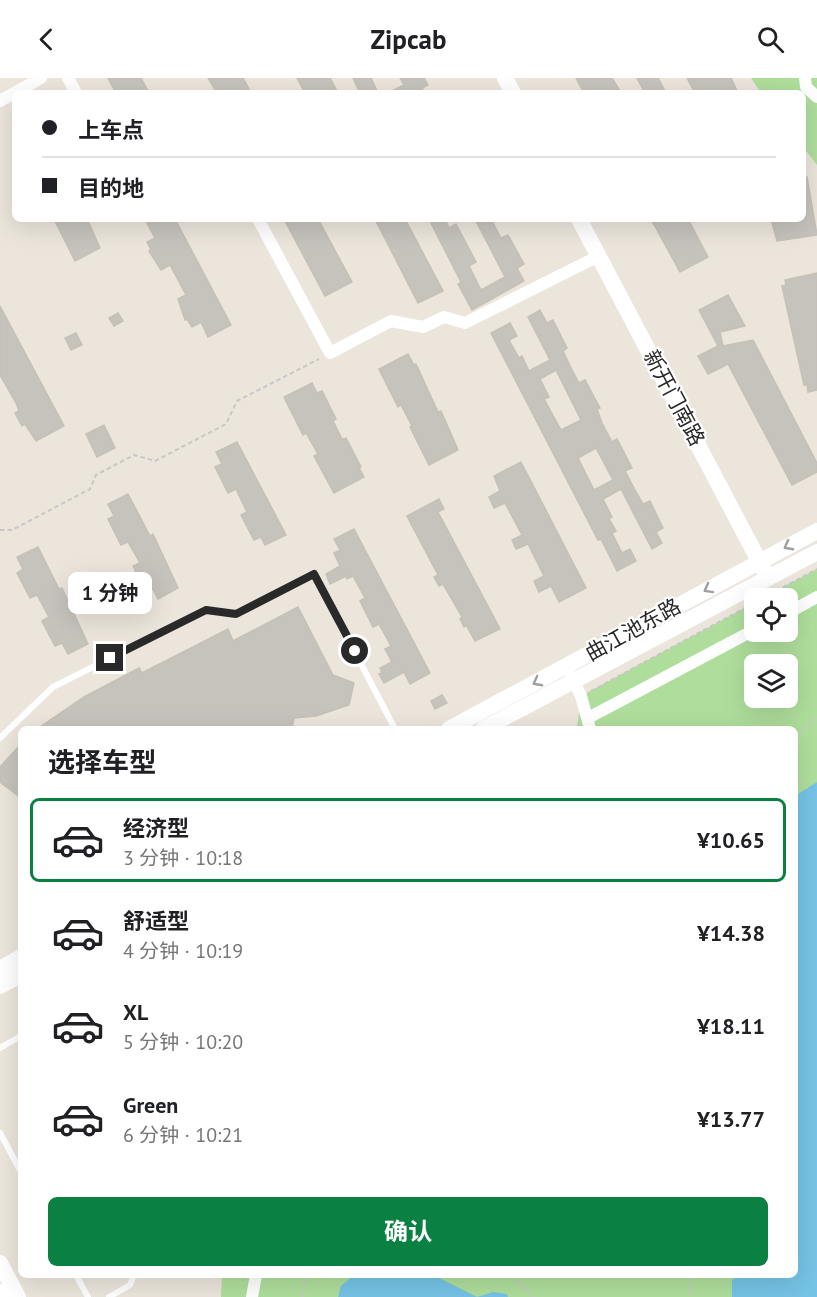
<!DOCTYPE html>
<html lang="zh">
<head>
<meta charset="utf-8">
<style>
	body { margin:0; font-family:"PT Sans","Noto Sans SC",sans-serif; background:#f6f6f6; color:#202124; height:100vh; display:flex; flex-direction:column; font-size:22px; white-space:nowrap }
	* { box-sizing:border-box; margin:0 }
	p { font-size:20px; color:#757577 }
	.icon { flex:none; width:33px; height:33px; fill:none; stroke:currentColor; stroke-width:2; stroke-linecap:round; stroke-linejoin:round }
	.map { position:relative; flex:1; overflow:hidden }
	.panel { position:absolute; left:18px; top:648px; width:780px; height:552px; display:flex; flex-direction:column; background:#fff; border-radius:9px; box-shadow:0 6px 24px #0002 }
	.panel>* { flex:none }
	.banner { position:absolute; left:12px; top:12px; width:794px; height:132px; border-radius:9px; box-shadow:0 6px 24px #0002; display:grid; align-content:center; height:132px; padding:0 30px; background:#fff }
	.tools { position:absolute; left:744px; top:510px; display:grid; gap:12px }
	.tools a { display:grid; place-items:center; width:54px; height:54px; border-radius:9px; background:#fff; box-shadow:0 6px 24px #0002; font-size:30px }
	.end { position:absolute; width:27px; height:27px; margin:-14px; border:8px solid #292929; background:#fff; box-shadow:0 0 0 3px #fff }
	.from { border-radius:50% }
	.bubble { position:absolute; height:42px; border-radius:9px; background:#fff; box-shadow:0 6px 24px #0002; font-size:20px; font-weight:700; line-height:42px; text-align:center }
	.banner b { display:flex; align-items:center; gap:21px; height:57px; font-size:22px }
	.banner b+b { border-top:2px solid #e0e0e0 }
	.banner i { width:15px; height:15px; background:#202124 }
	ul { padding:0; list-style:none }
	li { display:flex; align-items:center; gap:18px; height:84px; margin:0 12px 9px; padding:0 18px; border:3px solid transparent; border-radius:9px }
	li div { flex:1 }
	li b { display:block; font-size:22px }
	li em { font-style:normal; font-weight:700 }
	li.selected { border-color:#0b8043 }
	li>.icon { width:54px; height:54px; stroke-width:1.5 }
	h2 { padding:0 30px; font-size:27px; line-height:72px }
	.primary-button { display:flex; gap:12px; margin-top:auto; padding:12px 30px }
	.primary-button a { flex:1; height:69px; border-radius:9px; background:#0b8043; color:#fff; font-size:24px; font-weight:700; line-height:69px; text-align:center }
	header { display:flex; justify-content:space-between; align-items:center; height:78px; padding:0 30px; background:#fff; font-size:27px; font-weight:700 }
	.map>svg:first-child { display:block }
</style>
</head>
<body>
<header><svg class="icon" aria-label="back" viewBox="0 0 24 24"><path d="M15 5l-7 7 7 7"/></svg>Zipcab<svg class="icon" aria-label="search" viewBox="0 0 24 24"><circle cx="10" cy="10" r="6"/><path d="M15 15l6 6"/></svg></header>
<div class="map">
<svg width="817" height="1219" viewBox="0 0 817 1219">
	<rect width="100%" height="100%" fill="#ebe5dc"/>
	<g fill="#afde9c" fill-rule="evenodd">
		<polygon points="751,0 817,0 817,87 803,69 802,15 761,15"/>
		<path d="M817,491V1219H221L222,1197H795V651H577L581,618L754,525V554H788V520H763ZM754,586H788V620H754Z"/>
	</g>
	<g fill="#75c3e6">
		<polygon points="817,704 817,1219 732,1219 732,1202 740,1197 795,1197 795,718"/>
		<polygon points="354,1197 433,1197 477,1219 493,1214 507,1216 508,1219 338,1219 341,1208"/>
	</g>
	<g fill="#c6c2bc" stroke="#c6c1b6" stroke-width="1.5" fill-rule="evenodd">
		<polygon points="108,0 141,0 149,15 116,15"/>
		<polygon points="208,0 243,0 251,15 217,15"/>
		<polygon points="297,0 330,0 338,15 305,15"/>
		<polygon points="353,0 371,0 378,15 360,15"/>
		<polygon points="400,0 424,0 428,7 422,10 425,15 388,15 404,7"/>
		<polygon points="576,0 612,0 621,15 584,15"/>
		<polygon points="637,0 658,0 666,15 645,15"/>
		<polygon points="687,0 731,0 738,15 695,15"/>
		<polygon points="802,99 807,99 817,157 777,163 771,141 802,141"/>
		<polygon points="54,141 87,141 100,170 75,183"/>
		<polygon points="155,141 175,141 231,247 208,259 201,244 192,249 187,241 185,242 178,221 186,217 170,187 161,192 149,173 151,172 147,164 155,160 147,145"/>
		<polygon points="284,141 318,141 352,204 325,218"/>
		<polygon points="375,141 405,141 443,213 418,225"/>
		<polygon points="440,141 445,141 449,150 456,146 476,184 469,188 481,212 505,199 475,141 491,141 501,160 508,157 524,186 517,190 524,203 472,232 458,206 461,204 431,145"/>
		<polygon points="651,141 688,141 708,179 680,194"/>
		<polygon points="817,195 817,312 808,314 807,307 804,307 782,208 786,207 785,202"/>
		<polygon points="728,217 745,248 720,254 723,268 753,262 817,385 817,394 792,407 728,286 708,296 698,278 718,268 699,232"/>
		<polygon points="0,228 64,348 36,363 25,346 22,348 15,335 19,333 16,325 0,297"/>
		<path d="M540,232L547,245L553,242L567,270L563,273L572,292L579,305L585,302L600,330L597,331L602,345L612,364L617,361L632,390L625,393L635,412L643,426L650,423L663,450L656,454L662,465L652,471L621,411L603,421L612,439L609,441L616,453L612,455L622,475L630,471L636,483L617,493L601,461L598,462L491,255L510,245L517,258L509,262L519,280L522,278L529,293L550,282L528,239ZM556,292L581,342L561,352L544,321L549,319L540,301ZM596,370L613,402L594,412L578,380Z"/>
		<polygon points="118,235 123,243 114,248 109,240"/>
		<polygon points="76,255 82,267 71,272 65,260"/>
		<polygon points="408,276 414,287 416,286 438,334 441,333 458,372 429,387 410,349 412,348 401,327 398,329 379,291"/>
		<polygon points="312,305 317,315 322,313 336,341 333,343 342,361 346,360 361,389 359,390 364,399 334,415 314,378 318,376 306,355 303,357 284,319"/>
		<polygon points="104,347 115,370 97,379 86,356"/>
		<polygon points="237,364 286,457 265,467 261,459 254,462 241,437 247,434 236,411 228,415 215,389 222,386 216,374"/>
		<polygon points="521,384 586,510 559,524 551,508 539,514 534,503 544,498 528,466 516,471 512,462 522,457 505,425 494,430 489,419 500,413 494,398"/>
		<polygon points="128,416 150,458 153,456 178,510 158,521 153,511 146,514 133,488 140,485 128,464 121,467 108,441 114,438 108,426"/>
		<polygon points="439,421 444,431 438,434 500,551 475,563 466,547 464,549 460,541 462,539 443,506 439,508 434,499 438,497 407,438"/>
		<polygon points="354,451 430,595 410,606 404,594 384,605 379,596 382,595 380,590 392,584 385,571 391,568 379,546 373,549 360,523 365,520 353,498 347,501 346,498 330,506 326,496 340,488 334,475 340,472 334,461"/>
		<polygon points="38,469 59,511 62,510 88,566 68,576 62,565 55,568 42,543 49,539 37,517 30,520 17,495 23,491 17,479"/>
		<polygon points="298,529 333,597 354,605 349,627 316,638 294,640 292,651 37,651 84,619 139,590 142,595 228,551 233,563"/>
		<polygon points="442,617 447,625 435,631 431,623"/>
		<polygon points="21,666 21,720 0,704 0,689"/>
	</g>
	<g fill="none" stroke-linecap="round" stroke-linejoin="round">
		<g stroke="#c7c7c7" stroke-width="2" stroke-dasharray="4.5 3" stroke-linecap="butt">
			<polyline points="0,452 12,452 90,411 96,397 134,377 155,383 226,346 237,323 319,281"/>
			<polyline points="763,520 817,491"/>
			<polyline points="591,613 754,525"/>
			<polyline points="795,659 817,639"/>
			<polyline points="510,1197 534,1219"/>
			<polyline points="690,1197 690,1219"/>
			<polyline points="303,1219 305,1197"/>
		</g>
		<g stroke="#fff" stroke-width="6">
			<polyline points="0,660 53,609 206,532 236,536 314,496 395,651"/>
			<polyline points="0,970 21,958"/>
			<polyline points="0,1055 21,1094"/>
			<polyline points="76,1197 88,1219"/>
			<polyline points="109,1219 130,1207 134,1197"/>
		</g>
		<g stroke="#fff" stroke-width="12">
			<polyline points="68,0 76,15"/>
			<polyline points="805,0 806,9 817,19"/>
			<polyline points="0,23 41,0"/>
			<polyline points="258,141 330,275 391,243 423,249 444,239 465,245 599,178"/>
			<polyline points="788,535 817,519"/>
			<polyline points="571,598 581,618 590,651"/>
			<polyline points="588,640 754,552"/>
			<polyline points="252,1219 256,1197"/>
		</g>
		<g stroke="#fff" stroke-width="16">
			<polyline points="505,0 513,15"/>
			<polyline points="579,141 768,500"/>
			<polyline points="449,651 817,453"/>
			<polyline points="483,651 817,474"/>
			<polyline points="0,891 21,879"/>
			<polyline points="0,908 21,897"/>
			<polyline points="0,1185 18,1219"/>
			<polyline points="0,1214 2,1219"/>
		</g>
	</g>
	<defs><path id="oneway-chevron" d="M-2-3.5L2.5 0L-2 3.5" fill="none" stroke-width="1.6" stroke-linecap="round" stroke-linejoin="round" transform="scale(1.5)"/></defs>
	<g stroke="#9f9f9f">
		<use href="#oneway-chevron" transform="translate(788 468) rotate(152)"/>
		<use href="#oneway-chevron" transform="translate(708 511) rotate(151)"/>
		<use href="#oneway-chevron" transform="translate(537 604) rotate(152)"/>
	</g>
	<g fill="none" stroke-linecap="round" stroke-linejoin="round">
		<polyline stroke="#292929" stroke-width="8" points="110,580 206,532 236,536 314,496 355,573"/>
	</g>
	<g text-anchor="middle" stroke-width="4.5" stroke-linejoin="round" paint-order="stroke">
		<g font-size="21" fill="#292929" stroke="#fff">
			<text transform="translate(674 320) rotate(62)" y="7">新开门南路</text>
			<text transform="translate(633 552) rotate(-29)" y="7">曲江池东路</text>
		</g>
	</g>
</svg>
<div class="tools">
<a><svg class="icon" aria-label="locate" viewBox="0 0 24 24"><circle cx="12" cy="12" r="6"/><path d="M12 2v4M12 18v4M2 12h4M18 12h4"/></svg></a>
<a><svg class="icon" aria-label="layers" viewBox="0 0 24 24"><path d="M12 4l9 5-9 5-9-5zM3 14l9 5 9-5"/></svg></a>
</div>
<i class="end from" style="left:355px;top:573px"></i>
<i class="end" style="left:110px;top:580px"></i>
<div class="bubble" style="left:68px;top:494px;width:84px">1 分钟</div>
<div class="banner">
<b><i class="from"></i>上车点</b>
<b><i></i>目的地</b>
</div>
<section class="panel">
<h2>选择车型</h2>
<ul>
<li class="selected"><svg class="icon" aria-label="car" viewBox="0 0 24 24"><path d="M5 17H2v-5l4-1 3-4h7l3 4 3 1v5h-3M9 17h6M6 11h13"/><circle cx="7" cy="17" r="2"/><circle cx="17" cy="17" r="2"/></svg><div><b>经济型</b><p>3 分钟 · 10:18</p></div><em>¥10.65</em></li>
<li><svg class="icon" aria-label="car" viewBox="0 0 24 24"><path d="M5 17H2v-5l4-1 3-4h7l3 4 3 1v5h-3M9 17h6M6 11h13"/><circle cx="7" cy="17" r="2"/><circle cx="17" cy="17" r="2"/></svg><div><b>舒适型</b><p>4 分钟 · 10:19</p></div><em>¥14.38</em></li>
<li><svg class="icon" aria-label="car" viewBox="0 0 24 24"><path d="M5 17H2v-5l4-1 3-4h7l3 4 3 1v5h-3M9 17h6M6 11h13"/><circle cx="7" cy="17" r="2"/><circle cx="17" cy="17" r="2"/></svg><div><b>XL</b><p>5 分钟 · 10:20</p></div><em>¥18.11</em></li>
<li><svg class="icon" aria-label="car" viewBox="0 0 24 24"><path d="M5 17H2v-5l4-1 3-4h7l3 4 3 1v5h-3M9 17h6M6 11h13"/><circle cx="7" cy="17" r="2"/><circle cx="17" cy="17" r="2"/></svg><div><b>Green</b><p>6 分钟 · 10:21</p></div><em>¥13.77</em></li>
</ul>
<div class="primary-button"><a>确认</a></div>
</section>
</div>
</body>
</html>
